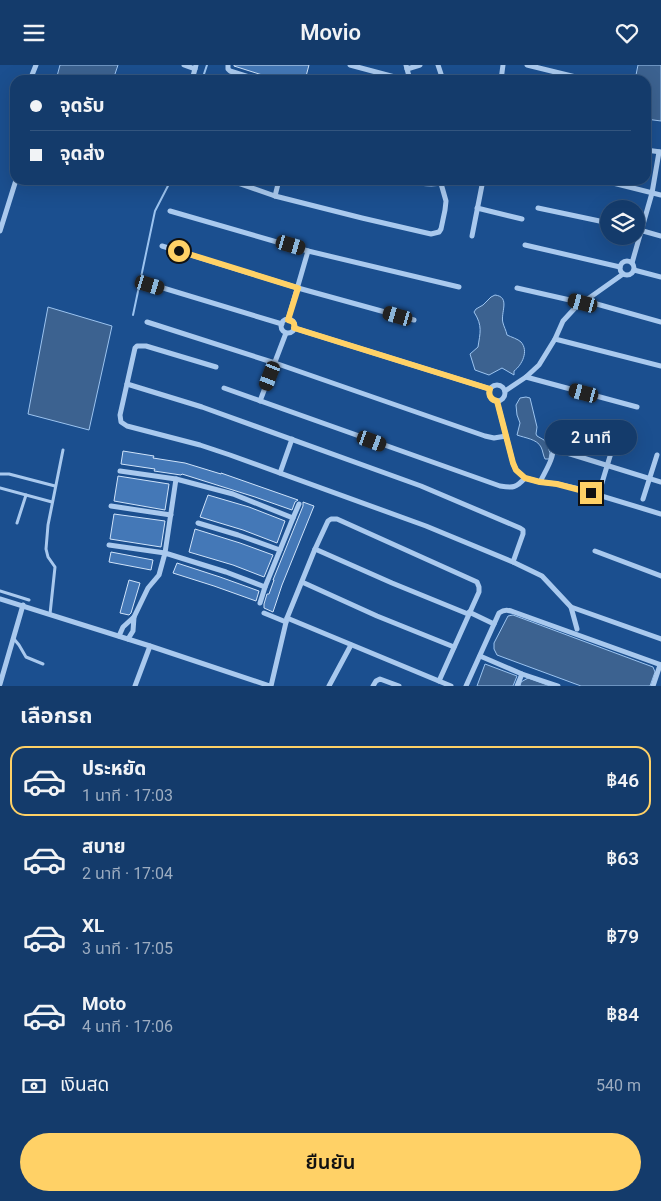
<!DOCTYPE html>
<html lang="th">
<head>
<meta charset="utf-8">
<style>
	body { margin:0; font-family:Roboto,"Noto Sans Thai",sans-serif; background:#1d4271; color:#f1f3f6; height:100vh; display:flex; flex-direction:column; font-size:19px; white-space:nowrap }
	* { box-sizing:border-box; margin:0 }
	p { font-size:16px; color:#9dadc1 }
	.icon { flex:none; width:28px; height:28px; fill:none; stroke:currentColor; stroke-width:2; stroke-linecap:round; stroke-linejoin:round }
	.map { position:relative; height:621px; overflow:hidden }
	.drawer { display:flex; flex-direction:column; background:#143b6b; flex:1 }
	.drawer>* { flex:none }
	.hud { position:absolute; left:10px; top:10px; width:641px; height:110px; border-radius:15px; box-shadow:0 5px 20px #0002,0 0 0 1px #33557e; display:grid; align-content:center; height:110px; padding:0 20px; background:#143b6b }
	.fabs { position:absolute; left:600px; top:135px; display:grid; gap:10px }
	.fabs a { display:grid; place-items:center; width:45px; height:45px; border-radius:50%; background:#143b6b; box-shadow:0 5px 20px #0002,0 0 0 1px #33557e; font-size:25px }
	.end { position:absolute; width:22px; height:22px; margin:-11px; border:6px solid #ffd166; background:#111; box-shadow:0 0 0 2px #111 }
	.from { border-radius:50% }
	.bubble { position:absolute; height:35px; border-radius:18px; background:#143b6b; box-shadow:0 5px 20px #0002,0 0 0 1px #33557e; font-size:16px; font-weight:600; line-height:35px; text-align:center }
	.car { position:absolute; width:15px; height:30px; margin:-15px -8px; border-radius:6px; box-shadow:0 0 4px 1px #0007; background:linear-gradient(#222 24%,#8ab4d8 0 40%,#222 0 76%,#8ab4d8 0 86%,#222 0) }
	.hud b { display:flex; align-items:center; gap:18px; height:48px; font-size:19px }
	.hud b+b { border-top:1px solid #33557e }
	.hud i { width:12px; height:12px; background:#f1f3f6 }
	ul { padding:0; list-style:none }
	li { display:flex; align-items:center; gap:15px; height:70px; margin:0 10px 8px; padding:0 10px; border:2px solid transparent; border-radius:15px }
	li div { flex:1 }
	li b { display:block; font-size:19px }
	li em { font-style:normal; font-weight:600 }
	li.on { border-color:#ffd166 }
	li>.icon { width:45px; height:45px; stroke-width:1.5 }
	h2 { padding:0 20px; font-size:22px; line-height:60px }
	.pay { display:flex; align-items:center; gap:12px; height:55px; padding:0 20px; font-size:19px }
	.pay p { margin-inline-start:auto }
	.button { display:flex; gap:10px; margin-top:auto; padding:10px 20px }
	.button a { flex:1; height:58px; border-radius:30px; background:#ffd166; color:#111; font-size:20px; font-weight:600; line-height:58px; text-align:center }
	header { display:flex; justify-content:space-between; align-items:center; height:65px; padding:0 20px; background:#143b6b; font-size:22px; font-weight:600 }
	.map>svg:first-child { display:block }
</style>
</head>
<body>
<header><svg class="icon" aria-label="menu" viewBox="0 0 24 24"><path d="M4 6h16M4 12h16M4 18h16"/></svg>Movio<svg class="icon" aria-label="heart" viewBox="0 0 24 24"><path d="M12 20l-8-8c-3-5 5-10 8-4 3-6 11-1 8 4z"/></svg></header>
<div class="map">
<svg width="661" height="621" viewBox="0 0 661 621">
	<rect width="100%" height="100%" fill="#1b4f8f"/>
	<g fill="#3c6290" stroke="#9cc4f0">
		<polygon points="60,0 118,0 113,15 56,15"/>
		<polygon points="638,0 661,0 661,56 646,54 646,15 635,15"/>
		<path d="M495,230C511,232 500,248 503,258C504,262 506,265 507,270C511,272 518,274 521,277C529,286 522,300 514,306V310L502,303L489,310L475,305L470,289L478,282C480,268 483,261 474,247L476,244L483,240L491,232Z"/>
		<polygon points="48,242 112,261 89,365 28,349"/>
		<path d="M526,332L530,333L537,362L536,369L537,371L544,375L547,379L550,388L549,394H545C543,390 543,386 541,382C537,374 525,373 517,370L520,358L517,350L516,340L520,333Z"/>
		<polygon points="513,550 653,602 655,607 650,621 581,621 497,590 494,584 494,578 508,551"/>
		<polygon points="485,599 517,611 513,621 477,621"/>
		<polygon points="528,613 550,621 520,621 521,617"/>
	</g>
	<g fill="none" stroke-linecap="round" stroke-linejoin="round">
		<g stroke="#9cc4f0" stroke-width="2">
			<polyline points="202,15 207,0"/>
			<polyline points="133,250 155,146 171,115"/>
		</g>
	</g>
	<g fill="#4478b7" stroke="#cfe3fa">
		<polygon points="234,0 309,0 305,15 278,15 234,1"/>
		<polygon points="123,386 154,391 153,393 185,398 221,409 221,408 298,435 295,437 292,445 255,432 182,409 181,410 154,406 155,404 121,399"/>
		<polygon points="118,411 169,419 165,445 114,436"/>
		<polygon points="208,430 249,442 285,456 277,478 243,465 200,452"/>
		<polygon points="303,437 314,441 282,520 273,547 264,543 264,539 267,529 269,529 274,515 273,515 303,441"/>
		<polygon points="114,449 165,456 161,482 110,474"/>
		<polygon points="195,464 240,478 273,490 264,512 233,500 189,487"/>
		<polygon points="111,487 153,495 151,505 109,497"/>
		<polygon points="177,498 220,512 259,526 256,536 214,521 173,508"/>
		<polygon points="129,515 140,518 131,548 129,550 120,548"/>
	</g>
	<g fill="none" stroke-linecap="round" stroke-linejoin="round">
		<g stroke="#a9c9ee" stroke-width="3">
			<polyline points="0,409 9,409 55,421"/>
			<polyline points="0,423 52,437"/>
			<polyline points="17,458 26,430"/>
			<polyline points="0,526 29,535"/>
			<polyline points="50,549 55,502 48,492 46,484 48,460 63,385"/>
			<polyline points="14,574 19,580 26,592 43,599"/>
		</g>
		<g stroke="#a9c9ee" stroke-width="5">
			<polyline points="184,0 195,4"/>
			<polyline points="228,0 228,4 230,6 259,15"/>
			<polyline points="350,0 406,15"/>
			<polyline points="406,0 410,15"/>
			<polyline points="438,0 443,15"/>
			<polyline points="527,0 588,15"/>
			<polyline points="407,4 420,0"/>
			<polyline points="30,15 36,0"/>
			<polyline points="192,15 196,0"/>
			<polyline points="501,15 503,0"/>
			<polyline points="646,85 661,87"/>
			<polyline points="229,115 275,131 362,153 431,169 439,167 441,164 445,145 446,136 440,115"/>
			<path d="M401,115C414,118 439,122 450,115"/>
			<polyline points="601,115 661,130"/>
			<polyline points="275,131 279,115"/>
			<polyline points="477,143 522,154"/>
			<polyline points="538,143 609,158"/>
			<polyline points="170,146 308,186 459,222"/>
			<polyline points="636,164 661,171"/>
			<polyline points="0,166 16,115"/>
			<polyline points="472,171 483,115"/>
			<polyline points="525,180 620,202"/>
			<polyline points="162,181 298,223 414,255"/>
			<circle cx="627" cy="203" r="7"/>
			<polyline points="632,198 652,128 659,87"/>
			<polyline points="634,205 661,212"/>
			<polyline points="150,219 282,259"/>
			<polyline points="517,223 583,238"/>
			<polyline points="586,236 661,257"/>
			<circle cx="288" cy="261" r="7"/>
			<polyline points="288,255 308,186"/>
			<polyline points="147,257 275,298 485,371 494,373 506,371"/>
			<polyline points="294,263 490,324"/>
			<polyline points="555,274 661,301"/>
			<polyline points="216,302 146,281 137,281 135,283 120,350 121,357 127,361 200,380 230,390 426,461 513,497 542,511 571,542 661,574"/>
			<polyline points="526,312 637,342"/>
			<polyline points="127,319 202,342 421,421 520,463 523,465 523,469 513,497"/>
			<circle cx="497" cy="328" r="8"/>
			<path d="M224,323L500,421C513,423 516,423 525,413"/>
			<polyline points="505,326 526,312 539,300 555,274 563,256 575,243 623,209"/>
			<polyline points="260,336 286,268"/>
			<polyline points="497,336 513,398 516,405 525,413 540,417 557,419 575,423 661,449"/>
			<polyline points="567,388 661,417"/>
			<polyline points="120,406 176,414"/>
			<polyline points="280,408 292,374"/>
			<path d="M540,417C548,401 556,391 553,372"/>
			<polyline points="601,421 614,378"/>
			<polyline points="643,434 657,390"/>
			<polyline points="111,441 171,450"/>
			<polyline points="293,453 299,439"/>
			<polyline points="198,458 238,470 280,485"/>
			<polyline points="109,480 165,488 226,507 265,522 293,453 233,429 176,414 165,488 159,510 148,523 134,552"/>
			<polyline points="315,484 392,518 468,549"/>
			<polyline points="595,486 661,511"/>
			<polyline points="302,517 377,551 454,582"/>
			<polyline points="0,534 150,581 270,621"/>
			<polyline points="260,538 265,522"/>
			<polyline points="571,542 577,564"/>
			<polyline points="469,547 494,559"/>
			<polyline points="264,548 286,557"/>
			<polyline points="287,553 451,621"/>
			<polyline points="119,571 123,562 134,552 133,566 128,574"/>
			<polyline points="480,591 522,609 558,621"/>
			<polyline points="0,619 23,540"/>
			<polyline points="135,621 150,581"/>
			<polyline points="271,621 287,553 315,484 328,456 331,454 337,454 477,517 479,522 479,527 439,616"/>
			<polyline points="329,621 351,580"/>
			<polyline points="373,621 376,616 380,614 399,621"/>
			<path d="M466,621L499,548C505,544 508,545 514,547L661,600"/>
			<polyline points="517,621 522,609"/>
			<polyline points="653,621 660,600"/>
		</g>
	</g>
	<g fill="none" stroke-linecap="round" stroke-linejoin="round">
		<path stroke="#ffd166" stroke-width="6" d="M179,186L298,223L288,255C293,256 295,258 294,263L490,324C488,330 491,335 497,336L513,398L516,405L525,413L540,417L557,419L591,428"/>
	</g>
</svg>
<div class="fabs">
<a><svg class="icon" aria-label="layers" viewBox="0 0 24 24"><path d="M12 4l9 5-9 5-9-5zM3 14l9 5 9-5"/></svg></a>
</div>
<i class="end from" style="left:179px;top:186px"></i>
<i class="end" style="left:591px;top:428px"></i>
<div class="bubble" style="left:545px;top:355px;width:92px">2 นาที</div>
<i class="car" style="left:291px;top:180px;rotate:106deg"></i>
<i class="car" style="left:150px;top:220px;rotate:107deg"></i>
<i class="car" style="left:583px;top:238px;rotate:285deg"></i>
<i class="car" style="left:398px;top:251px;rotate:286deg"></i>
<i class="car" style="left:270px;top:311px;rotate:201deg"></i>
<i class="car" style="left:584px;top:328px;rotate:285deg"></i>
<i class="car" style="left:372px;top:376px;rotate:110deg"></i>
<div class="hud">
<b><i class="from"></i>จุดรับ</b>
<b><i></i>จุดส่ง</b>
</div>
</div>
<section class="drawer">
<h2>เลือกรถ</h2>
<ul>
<li class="on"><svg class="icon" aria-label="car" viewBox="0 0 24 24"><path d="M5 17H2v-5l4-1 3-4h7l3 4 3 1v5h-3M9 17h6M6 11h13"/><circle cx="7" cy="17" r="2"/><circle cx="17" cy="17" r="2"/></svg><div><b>ประหยัด</b><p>1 นาที · 17:03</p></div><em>฿46</em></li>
<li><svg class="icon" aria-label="car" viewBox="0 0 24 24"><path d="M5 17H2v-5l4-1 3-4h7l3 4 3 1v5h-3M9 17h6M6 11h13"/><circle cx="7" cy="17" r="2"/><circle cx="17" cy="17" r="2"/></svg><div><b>สบาย</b><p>2 นาที · 17:04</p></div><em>฿63</em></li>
<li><svg class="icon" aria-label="car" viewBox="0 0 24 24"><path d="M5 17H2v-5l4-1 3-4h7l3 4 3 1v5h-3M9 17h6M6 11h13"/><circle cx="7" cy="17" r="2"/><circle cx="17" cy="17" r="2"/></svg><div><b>XL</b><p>3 นาที · 17:05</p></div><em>฿79</em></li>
<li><svg class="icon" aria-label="car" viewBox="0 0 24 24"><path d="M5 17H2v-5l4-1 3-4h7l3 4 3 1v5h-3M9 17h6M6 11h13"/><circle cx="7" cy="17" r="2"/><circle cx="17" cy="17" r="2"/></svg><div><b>Moto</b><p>4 นาที · 17:06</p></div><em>฿84</em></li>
</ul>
<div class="pay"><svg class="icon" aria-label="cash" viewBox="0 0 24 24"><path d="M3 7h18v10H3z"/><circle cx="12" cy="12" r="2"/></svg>เงินสด<p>540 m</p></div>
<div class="button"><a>ยืนยัน</a></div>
</section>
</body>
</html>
